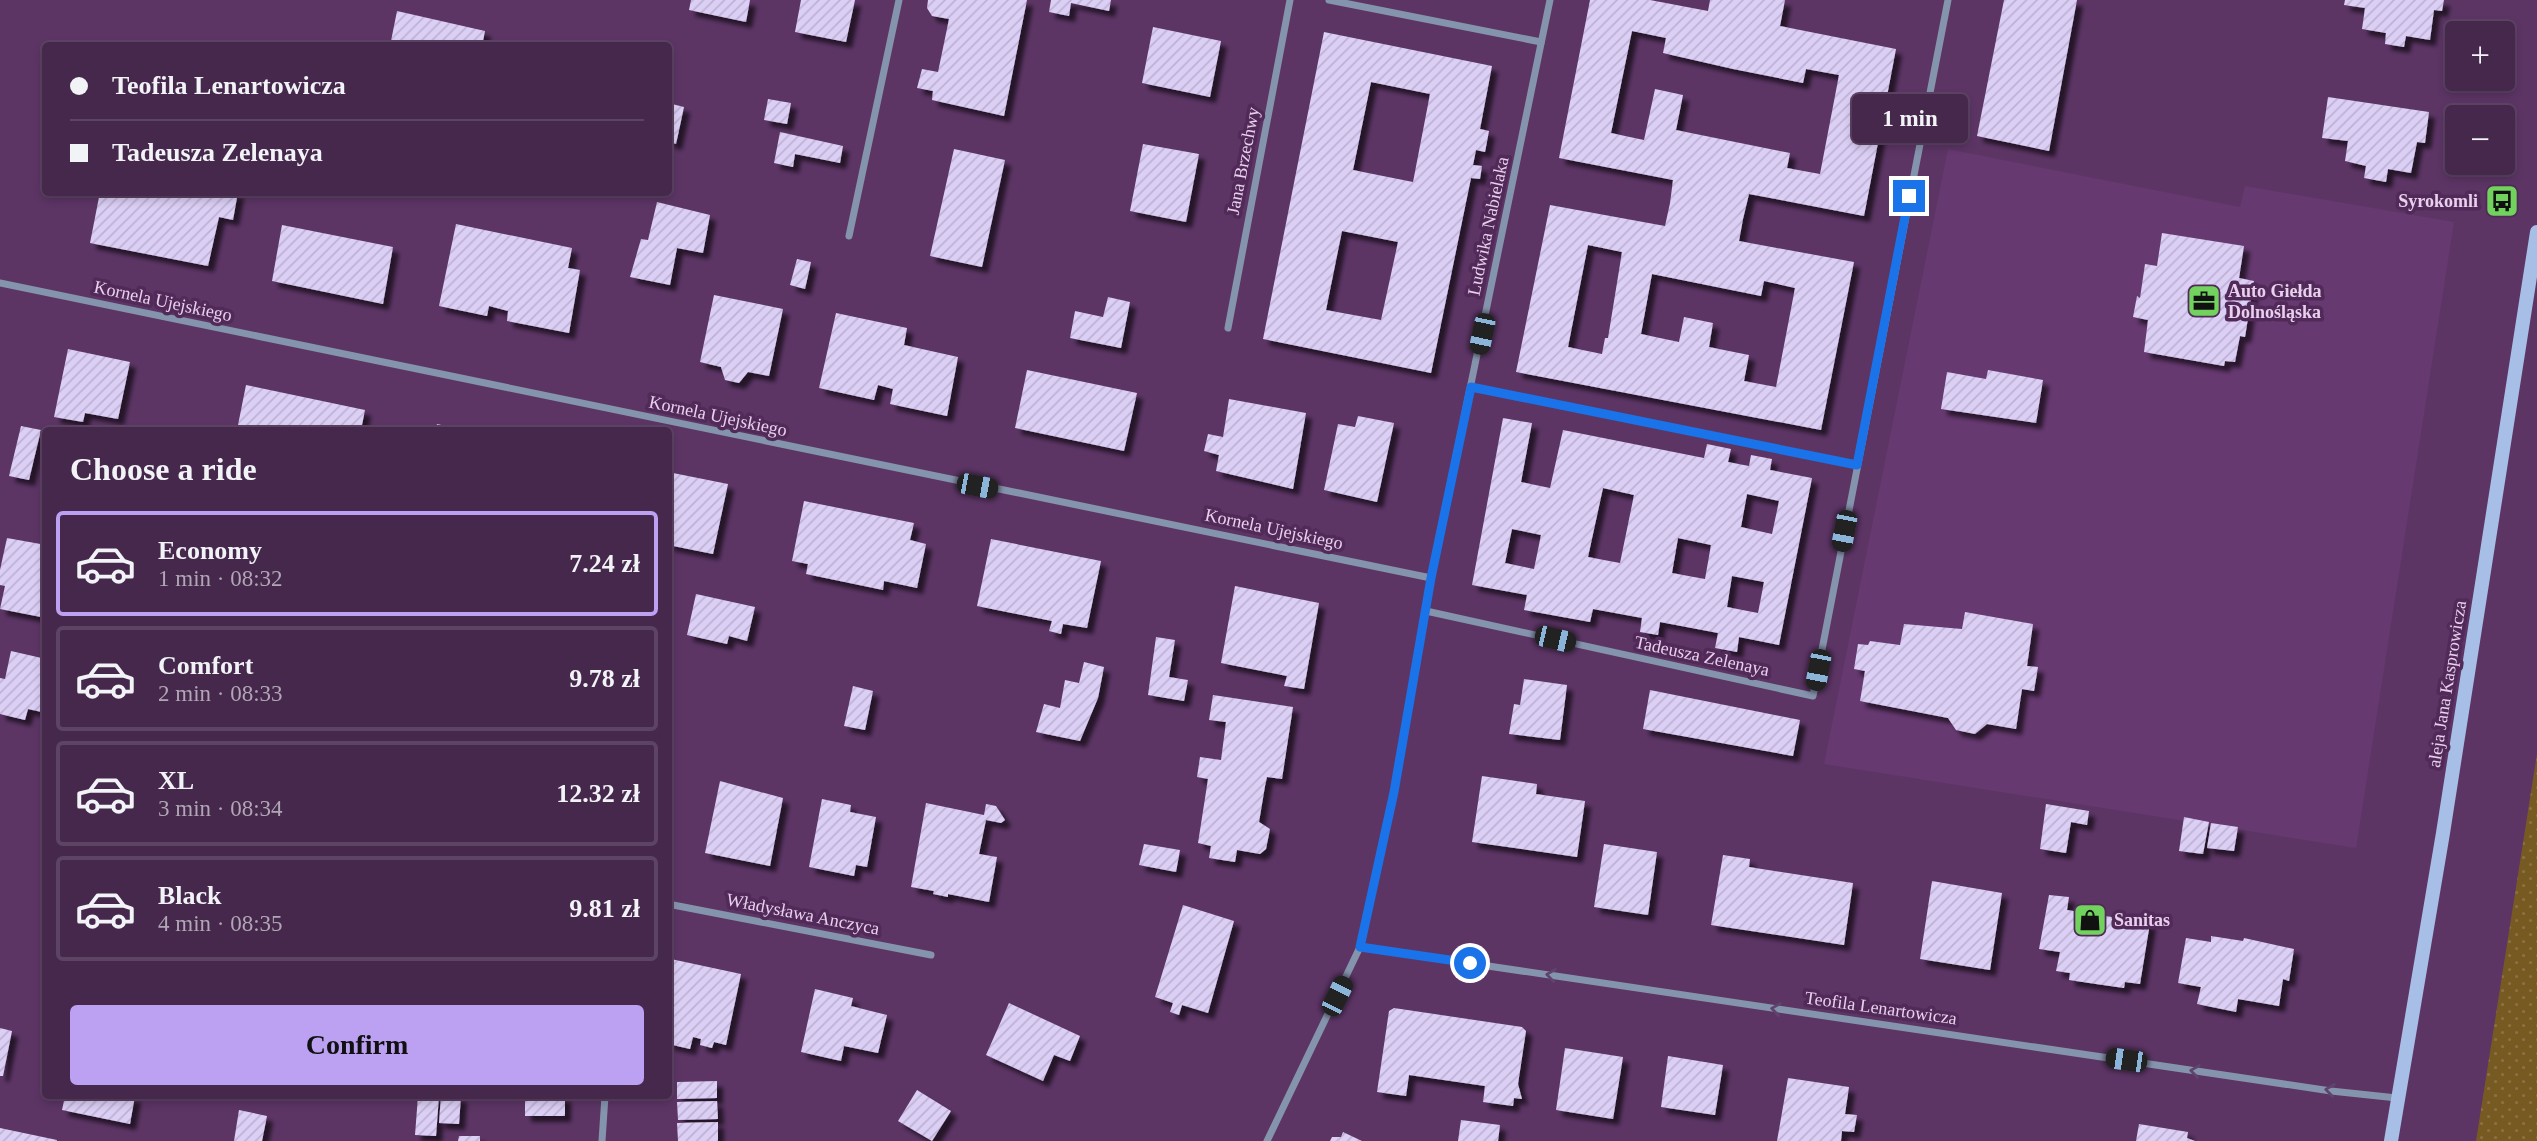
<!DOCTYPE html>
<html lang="en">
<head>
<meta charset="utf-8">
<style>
	body { margin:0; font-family:"Times New Roman",serif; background:#4c3053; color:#f1f3f6; height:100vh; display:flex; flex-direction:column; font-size:26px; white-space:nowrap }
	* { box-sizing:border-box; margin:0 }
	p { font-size:23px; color:#b0a6b5 }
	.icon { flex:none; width:38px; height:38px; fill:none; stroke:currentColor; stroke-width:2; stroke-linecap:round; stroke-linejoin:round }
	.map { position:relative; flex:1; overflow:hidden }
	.details { position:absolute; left:42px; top:427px; width:630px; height:672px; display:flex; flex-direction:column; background:#45284c; border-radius:7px; box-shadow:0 4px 10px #0003,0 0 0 2px #5d4464 }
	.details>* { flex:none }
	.guide { position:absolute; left:42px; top:42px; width:630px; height:154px; border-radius:7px; box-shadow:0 4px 10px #0003,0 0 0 2px #5d4464; display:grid; align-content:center; height:154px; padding:0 28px; background:#45284c }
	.buttons { position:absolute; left:2445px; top:21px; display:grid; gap:14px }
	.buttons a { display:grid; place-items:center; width:70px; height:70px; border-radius:7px; background:#45284c; box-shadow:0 4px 10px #0003,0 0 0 2px #5d4464; font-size:35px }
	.end { position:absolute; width:32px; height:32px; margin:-16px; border:9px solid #1a73e8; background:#fff; box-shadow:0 0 0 4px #fff }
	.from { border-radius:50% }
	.bubble { position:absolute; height:49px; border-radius:7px; background:#45284c; box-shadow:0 4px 10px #0003,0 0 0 2px #5d4464; font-size:23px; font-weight:700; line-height:49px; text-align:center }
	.car { position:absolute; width:21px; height:42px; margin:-21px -10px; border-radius:9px; box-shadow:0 0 5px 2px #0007; background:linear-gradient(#222 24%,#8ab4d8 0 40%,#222 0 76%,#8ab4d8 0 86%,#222 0) }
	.guide b { display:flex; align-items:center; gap:24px; height:66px; font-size:26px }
	.guide b+b { border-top:2px solid #5d4464 }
	.guide i { width:18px; height:18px; background:#f1f3f6 }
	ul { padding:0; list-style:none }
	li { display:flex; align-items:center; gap:21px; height:105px; margin:0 14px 10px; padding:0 14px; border:4px solid #5d4464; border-radius:7px }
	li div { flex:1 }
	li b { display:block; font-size:26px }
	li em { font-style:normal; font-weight:700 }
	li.active { border-color:#bca0f2 }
	li>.icon { width:63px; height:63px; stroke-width:1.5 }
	h2 { padding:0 28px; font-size:32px; line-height:84px }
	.primary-button { display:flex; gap:14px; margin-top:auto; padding:14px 28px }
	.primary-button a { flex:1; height:80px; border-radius:7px; background:#bca0f2; color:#111; font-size:28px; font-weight:700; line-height:80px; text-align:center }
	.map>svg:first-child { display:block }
</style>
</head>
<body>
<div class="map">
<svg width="2537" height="1141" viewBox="0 0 2537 1141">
	<defs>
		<pattern id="garden-dots" width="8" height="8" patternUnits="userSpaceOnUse" patternTransform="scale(1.75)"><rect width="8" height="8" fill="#775a22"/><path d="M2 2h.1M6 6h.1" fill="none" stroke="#8a7142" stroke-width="1.8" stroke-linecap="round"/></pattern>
		<pattern id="building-hatch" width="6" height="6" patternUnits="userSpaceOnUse" patternTransform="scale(1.75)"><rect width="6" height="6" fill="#dccff6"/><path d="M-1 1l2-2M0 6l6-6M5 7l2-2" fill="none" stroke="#beb2d3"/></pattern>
		<filter id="shadow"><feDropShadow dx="6" dy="6" stdDeviation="2" flood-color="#0009"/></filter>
	</defs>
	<rect width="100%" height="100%" fill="#5c3565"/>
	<polygon fill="#663970" points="1948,149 2240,207 2245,186 2454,222 2356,848 1824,764"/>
	<polygon fill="url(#garden-dots)" points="2537,754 2537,1141 2476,1141"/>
	<g fill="url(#building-hatch)" fill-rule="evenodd" filter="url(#shadow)">
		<polygon points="691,0 750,0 746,22 689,10"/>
		<polygon points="801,0 855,0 846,42 795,32"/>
		<polygon points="928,0 1027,0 1004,116 932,100 933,91 917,88 922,69 938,72 949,19 932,16 927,8"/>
		<polygon points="1051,0 1111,0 1109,11 1071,3 1069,16 1049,12"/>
		<path d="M1590,0H1650L1708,11L1710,0H1785L1780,26L1896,49L1864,216L1749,194L1743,219L1739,241L1854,262L1821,430L1516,372L1550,205L1665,226L1670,203L1673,180L1559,158ZM1632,31L1666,38L1663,53L1733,69L1803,83L1806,69L1839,75L1820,174L1787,168L1790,153L1676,130L1683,95L1655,89L1644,140L1611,133ZM1588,245L1622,252L1608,338H1605L1602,354L1568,347ZM1652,274L1761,296L1764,281L1795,288L1776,387L1744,381L1749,355L1709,347L1713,323L1684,317L1679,342L1641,334Z"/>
		<polygon points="2004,0 2077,0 2049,151 1977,136"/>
		<polygon points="2345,0 2444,0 2442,11 2434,10 2430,40 2406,36 2404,47 2385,44 2386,33 2362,29 2365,8 2344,5"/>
		<polygon points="397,11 485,31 482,46 390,46"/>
		<polygon points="1153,27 1221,41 1210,97 1142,83"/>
		<path d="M1324,32L1492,66L1480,129L1489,131L1485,152L1476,150L1473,165L1482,166L1480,179L1471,178L1431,373L1263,339ZM1371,82L1430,94L1413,182L1353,170ZM1342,231L1398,242L1381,320L1326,310Z"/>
		<polygon points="2328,97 2429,112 2425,143 2417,142 2411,173 2388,169 2386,182 2364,178 2366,166 2345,161 2348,141 2322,138"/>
		<polygon points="768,99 791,103 787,124 764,120"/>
		<polygon points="668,103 684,107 676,144 668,142"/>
		<polygon points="780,132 843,146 840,163 795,154 793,167 774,163"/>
		<polygon points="1143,144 1199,154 1186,222 1130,211"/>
		<polygon points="954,149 1005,160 982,267 930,256"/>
		<polygon points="100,192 238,192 233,220 219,217 208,266 90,243"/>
		<polygon points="657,202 710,215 703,253 677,248 670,285 630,277 641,239 648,240"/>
		<polygon points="456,224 572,248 568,268 580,270 569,333 507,321 508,311 489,306 487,316 439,306"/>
		<polygon points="282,225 393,247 383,304 272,281"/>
		<polygon points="2162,233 2244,246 2239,278 2254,281 2245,337 2240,336 2235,362 2225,361 2224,366 2144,352 2148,320 2133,317 2137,296 2140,298 2145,264 2157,266"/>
		<polygon points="797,259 811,262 805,289 790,285"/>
		<polygon points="714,295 783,309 769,376 748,372 739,383 725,380 721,367 700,362"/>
		<polygon points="1108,297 1130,302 1121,348 1070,338 1075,311 1103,317"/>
		<polygon points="836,313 907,328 904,345 958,357 947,416 890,404 893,389 878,385 874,400 819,388"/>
		<polygon points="68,349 130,362 118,419 85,413 83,422 54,417"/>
		<polygon points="1027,370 1137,393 1124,451 1015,428"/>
		<polygon points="1988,370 2043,380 2036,423 1941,409 1947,372 1986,379"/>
		<polygon points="246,385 365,410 361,430 237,430"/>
		<polygon points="1229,399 1306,413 1293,489 1216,471 1219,455 1204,451 1208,434 1223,437"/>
		<polygon points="1358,416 1394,423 1377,502 1324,490 1338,424 1355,427"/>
		<path d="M1503,418L1532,423L1521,482L1550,488L1563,430L1704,458L1707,444L1731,449L1728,462L1749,466L1751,455L1772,459L1770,470L1812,478L1779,645L1739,637L1737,652L1715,648L1718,633L1660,622L1658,635L1640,632L1642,618L1593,609L1590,622L1524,610L1527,595L1472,585ZM1603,488L1634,495L1620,563L1588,557ZM1747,494L1779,501L1772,534L1741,527ZM1512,529L1541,535L1534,569L1505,563ZM1678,538L1711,545L1705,579L1672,573ZM1732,576L1764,582L1758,613L1727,607Z"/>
		<polygon points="437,424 459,429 459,430 435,430"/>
		<polygon points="21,426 41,430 29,480 9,476"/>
		<polygon points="668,472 728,484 713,554 668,545"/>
		<polygon points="804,501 914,523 910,540 926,544 917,588 884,581 883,590 806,574 808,564 792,561"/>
		<polygon points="7,538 46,545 46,618 0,609 5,586 0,585 0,570"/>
		<polygon points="991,539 1101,561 1087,628 1063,624 1061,634 1049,631 1052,621 977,606"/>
		<polygon points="1235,586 1319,603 1304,689 1284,686 1287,676 1221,663"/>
		<polygon points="696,594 755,607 747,641 729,636 727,644 687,635"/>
		<polygon points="1965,612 2033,624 2027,666 2038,667 2034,691 2022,689 2016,729 1987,724 1975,734 1956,730 1948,718 1860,701 1865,671 1854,669 1858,644 1868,645 1870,641 1900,645 1904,624 1962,629"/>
		<polygon points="1156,637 1175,640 1169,677 1188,680 1184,701 1148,695"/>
		<polygon points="11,651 46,659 46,713 28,709 25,720 0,714 0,678 5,679"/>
		<polygon points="1084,662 1104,667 1098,698 1080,741 1036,732 1044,704 1060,708 1065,680 1079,683"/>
		<polygon points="1524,679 1567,685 1560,740 1509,734 1514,704 1520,705"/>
		<polygon points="853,686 873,691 865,730 844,726"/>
		<polygon points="1650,690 1800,720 1793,756 1643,729"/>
		<polygon points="1213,695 1293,707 1282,779 1267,777 1265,786 1259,822 1270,829 1266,849 1260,854 1237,850 1235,862 1209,858 1211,846 1198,843 1208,779 1197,777 1200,757 1221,760 1226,722 1209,720"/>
		<polygon points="1482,776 1537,784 1536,794 1585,801 1577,857 1472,842"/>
		<polygon points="720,781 783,798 770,866 705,853"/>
		<polygon points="822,799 851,805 850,812 876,817 867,867 856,865 854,876 809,867"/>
		<polygon points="926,803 984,815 986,804 996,806 1005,820 1001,823 986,820 979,854 997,857 989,902 948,894 948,897 933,894 934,891 911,887"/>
		<polygon points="2046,804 2089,811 2087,825 2071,822 2066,853 2040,849"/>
		<polygon points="2184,817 2209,822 2203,854 2179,851"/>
		<polygon points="2211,823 2238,827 2234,851 2207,848"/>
		<polygon points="1144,844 1180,850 1176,872 1139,865"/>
		<polygon points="1604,844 1657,852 1648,915 1594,907"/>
		<polygon points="1723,855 1750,859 1749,867 1853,883 1844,945 1711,925"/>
		<polygon points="1932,881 2002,893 1990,970 1920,959"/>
		<polygon points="2049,895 2069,897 2067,910 2150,923 2140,984 2125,982 2124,988 2096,984 2069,980 2070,973 2056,971 2060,952 2039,949"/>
		<polygon points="1183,905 1234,921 1208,1013 1182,1005 1179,1015 1170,1012 1173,1003 1155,997"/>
		<polygon points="2211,936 2243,941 2244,938 2294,949 2289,981 2283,979 2279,1006 2238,999 2236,1012 2197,1004 2201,987 2178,983 2186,938 2211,942"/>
		<polygon points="671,959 741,974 726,1045 714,1042 712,1048 700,1045 701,1039 693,1037 690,1049 668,1044"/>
		<polygon points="815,989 853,998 851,1006 887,1015 878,1053 844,1046 841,1061 801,1052"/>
		<polygon points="1009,1003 1080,1036 1070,1061 1054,1055 1043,1081 986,1055"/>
		<polygon points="1394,1008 1522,1027 1526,1031 1518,1084 1522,1099 1514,1098 1513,1106 1483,1102 1485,1086 1409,1075 1406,1096 1377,1092 1389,1011"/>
		<polygon points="0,1028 12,1031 3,1076 0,1076"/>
		<polygon points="1565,1048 1623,1057 1613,1119 1556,1110"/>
		<polygon points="1668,1056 1723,1065 1715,1115 1661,1107"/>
		<polygon points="1788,1078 1849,1087 1845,1114 1857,1115 1854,1132 1842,1131 1841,1141 1777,1141"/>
		<polygon points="717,1081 717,1098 677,1099 677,1082"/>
		<polygon points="917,1090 951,1111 932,1141 898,1121"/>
		<polygon points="65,1096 135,1096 130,1124 62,1110"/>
		<polygon points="418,1096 439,1096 436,1136 415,1135"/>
		<polygon points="441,1096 461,1096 459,1124 439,1123"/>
		<rect x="525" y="1096" width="40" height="20"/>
		<polygon points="717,1101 718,1119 678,1120 677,1102"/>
		<polygon points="239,1110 267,1116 262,1141 234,1141"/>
		<polygon points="1461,1120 1500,1125 1498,1141 1458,1141"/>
		<polygon points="718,1122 718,1141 678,1141 677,1123"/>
		<polygon points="2139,1124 2188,1132 2187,1138 2195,1141 2136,1141"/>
		<polygon points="0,1128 57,1140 57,1141 0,1141"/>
		<polygon points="1343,1132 1362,1141 1330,1141 1332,1137 1341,1137"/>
		<polygon points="459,1136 480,1136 480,1141 458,1141"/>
	</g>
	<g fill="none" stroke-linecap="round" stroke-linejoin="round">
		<g stroke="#8594ad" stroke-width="7">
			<polyline points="1329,0 1541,42"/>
			<polyline points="849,236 899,0"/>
			<polyline points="0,283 1431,578"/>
			<polyline points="1228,328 1290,0"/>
			<polyline points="1471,387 1857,465"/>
			<polyline points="1426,611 1813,696 1948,0"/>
			<polyline points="668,904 931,955"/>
			<polyline points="1360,947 2331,1091 2397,1098"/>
			<polyline points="602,1141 605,1096"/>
			<polyline points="1267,1141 1360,947 1394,792 1431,578 1550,0"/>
		</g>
		<polyline stroke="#a7bfe6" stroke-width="14" points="2391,1141 2443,833 2537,232"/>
	</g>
	<defs><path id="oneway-chevron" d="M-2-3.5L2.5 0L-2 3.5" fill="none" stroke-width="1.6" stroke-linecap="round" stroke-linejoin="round" transform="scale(1.75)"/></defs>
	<g stroke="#5e446e">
		<use href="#oneway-chevron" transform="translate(1551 975) rotate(-172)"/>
		<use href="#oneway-chevron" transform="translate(1776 1009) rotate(-172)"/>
		<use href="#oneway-chevron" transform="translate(2195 1071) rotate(-172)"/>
		<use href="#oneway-chevron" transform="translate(2330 1090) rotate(-172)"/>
	</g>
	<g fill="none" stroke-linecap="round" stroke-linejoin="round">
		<polyline stroke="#1a73e8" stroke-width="9" points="1470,963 1360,947 1394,792 1431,578 1471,387 1857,465 1909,196"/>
	</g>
	<defs>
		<symbol id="bus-square" viewBox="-11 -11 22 22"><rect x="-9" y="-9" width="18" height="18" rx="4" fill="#71d25e" stroke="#512a59"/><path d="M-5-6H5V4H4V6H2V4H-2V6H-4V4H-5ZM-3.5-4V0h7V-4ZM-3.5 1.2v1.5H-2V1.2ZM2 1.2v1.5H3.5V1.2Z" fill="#111"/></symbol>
		<symbol id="office-square" viewBox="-11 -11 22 22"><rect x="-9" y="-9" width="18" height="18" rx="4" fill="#71d25e" stroke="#512a59"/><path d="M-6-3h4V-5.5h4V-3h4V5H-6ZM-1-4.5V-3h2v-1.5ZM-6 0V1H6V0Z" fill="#111"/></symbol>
		<symbol id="shop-square" viewBox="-11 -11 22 22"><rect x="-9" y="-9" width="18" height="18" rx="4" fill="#71d25e" stroke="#512a59"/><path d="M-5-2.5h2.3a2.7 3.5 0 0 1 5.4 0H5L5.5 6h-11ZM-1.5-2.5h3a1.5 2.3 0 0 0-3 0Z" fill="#111"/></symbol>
	</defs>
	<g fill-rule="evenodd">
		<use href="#bus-square" x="2483" y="182" width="38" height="38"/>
		<use href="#office-square" x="2185" y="282" width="38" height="38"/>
		<use href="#shop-square" x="2071" y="901" width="38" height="38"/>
	</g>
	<g text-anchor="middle" stroke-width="7" stroke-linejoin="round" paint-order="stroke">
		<g font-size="18" fill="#e9d1ed" stroke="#512a59">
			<text transform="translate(1243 161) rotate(-79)" y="6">Jana Brzechwy</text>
			<text transform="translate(1488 226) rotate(-78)" y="6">Ludwika Nabielaka</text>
			<text transform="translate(163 301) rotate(12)" y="6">Kornela Ujejskiego</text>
			<text transform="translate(718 416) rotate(12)" y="6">Kornela Ujejskiego</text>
			<text transform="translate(1274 529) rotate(12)" y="6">Kornela Ujejskiego</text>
			<text transform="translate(1702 656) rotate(12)" y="6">Tadeusza Zelenaya</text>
			<text transform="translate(2447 684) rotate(-81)" y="6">aleja Jana Kasprowicza</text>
			<text transform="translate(803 914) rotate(11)" y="6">Władysława Anczyca</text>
			<text transform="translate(1881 1008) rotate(8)" y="6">Teofila Lenartowicza</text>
		</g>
		<g font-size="18" font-weight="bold" fill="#e9d1ed" stroke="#512a59" text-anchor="start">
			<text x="2478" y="207" text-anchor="end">Syrokomli</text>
			<text x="2228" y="297">Auto Giełda<tspan x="2228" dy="21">Dolnośląska</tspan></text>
			<text x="2114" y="926">Sanitas</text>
		</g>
	</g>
</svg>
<div class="buttons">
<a>+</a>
<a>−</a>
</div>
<i class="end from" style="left:1470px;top:963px"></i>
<i class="end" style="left:1909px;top:196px"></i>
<div class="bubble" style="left:1852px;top:94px;width:116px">1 min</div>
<i class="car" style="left:1482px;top:334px;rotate:192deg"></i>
<i class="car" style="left:977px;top:486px;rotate:101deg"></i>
<i class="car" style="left:1844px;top:531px;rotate:191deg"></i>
<i class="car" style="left:1555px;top:639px;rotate:103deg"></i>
<i class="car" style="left:1818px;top:670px;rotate:191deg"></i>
<i class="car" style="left:1337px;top:996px;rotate:26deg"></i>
<i class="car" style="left:2126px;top:1060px;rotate:278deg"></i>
<div class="guide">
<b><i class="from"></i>Teofila Lenartowicza</b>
<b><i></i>Tadeusza Zelenaya</b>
</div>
<section class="details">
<h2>Choose a ride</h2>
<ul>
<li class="active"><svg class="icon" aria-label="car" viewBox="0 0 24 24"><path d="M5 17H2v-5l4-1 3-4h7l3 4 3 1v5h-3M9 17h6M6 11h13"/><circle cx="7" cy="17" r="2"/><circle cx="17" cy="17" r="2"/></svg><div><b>Economy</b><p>1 min · 08:32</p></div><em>7.24 zł</em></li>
<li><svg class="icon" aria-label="car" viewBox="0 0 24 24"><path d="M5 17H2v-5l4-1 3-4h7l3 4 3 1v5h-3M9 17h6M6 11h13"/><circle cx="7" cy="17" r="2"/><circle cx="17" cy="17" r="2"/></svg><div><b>Comfort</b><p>2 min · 08:33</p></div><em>9.78 zł</em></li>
<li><svg class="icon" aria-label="car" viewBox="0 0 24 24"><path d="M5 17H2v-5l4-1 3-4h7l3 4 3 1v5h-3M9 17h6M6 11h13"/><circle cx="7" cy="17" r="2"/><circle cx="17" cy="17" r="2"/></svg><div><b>XL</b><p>3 min · 08:34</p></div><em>12.32 zł</em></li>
<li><svg class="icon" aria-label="car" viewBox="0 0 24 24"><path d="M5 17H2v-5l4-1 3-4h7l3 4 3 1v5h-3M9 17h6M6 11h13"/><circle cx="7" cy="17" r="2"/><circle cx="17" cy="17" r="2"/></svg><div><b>Black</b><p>4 min · 08:35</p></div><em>9.81 zł</em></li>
</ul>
<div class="primary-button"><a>Confirm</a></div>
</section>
</div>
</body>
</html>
